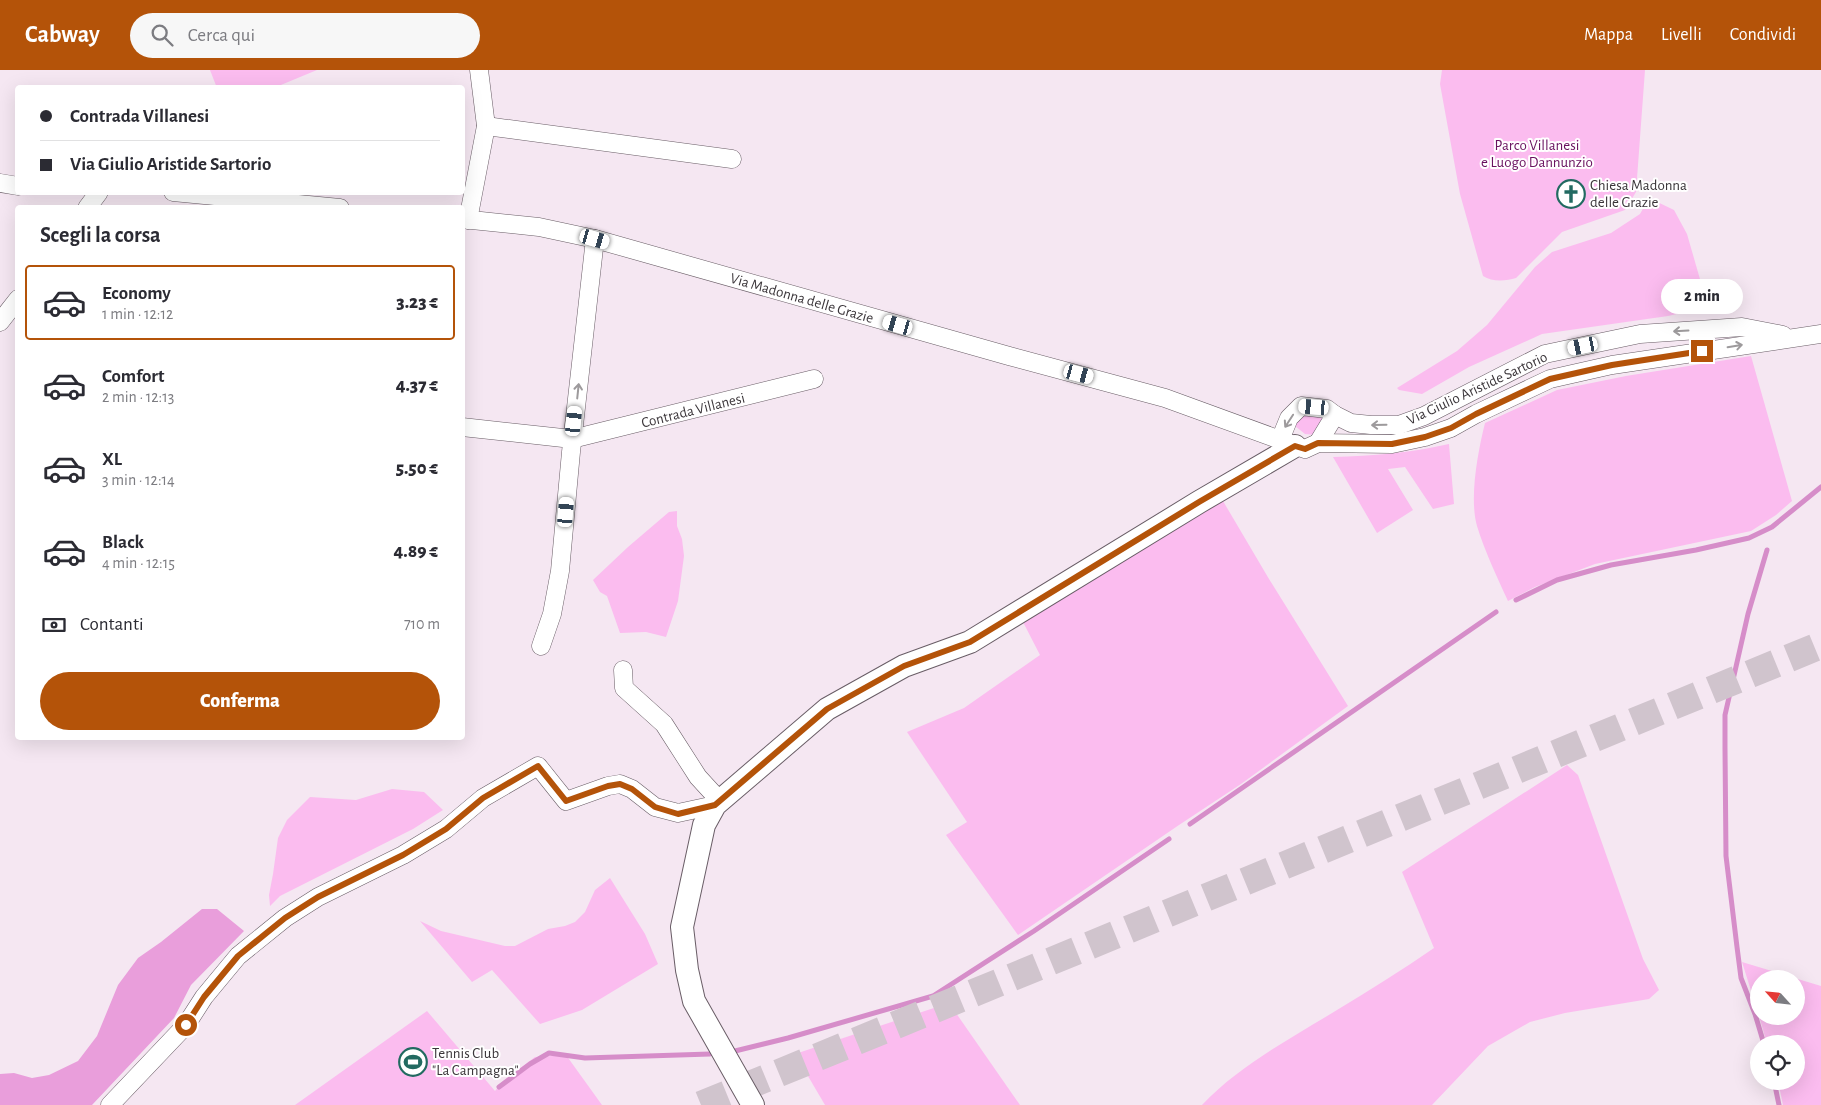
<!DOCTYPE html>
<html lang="it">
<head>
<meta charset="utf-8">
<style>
	body { margin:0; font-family:"Alegreya Sans",sans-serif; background:#f7f7f7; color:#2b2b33; height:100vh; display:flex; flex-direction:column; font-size:19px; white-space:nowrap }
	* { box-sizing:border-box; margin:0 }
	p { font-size:16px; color:#7c7c81 }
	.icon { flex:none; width:28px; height:28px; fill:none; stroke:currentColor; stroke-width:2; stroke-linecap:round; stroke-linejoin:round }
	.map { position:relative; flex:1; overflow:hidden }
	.side { position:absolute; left:15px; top:135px; width:450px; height:535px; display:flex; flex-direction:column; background:#fff; border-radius:5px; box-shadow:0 5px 20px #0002 }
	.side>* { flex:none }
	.guide { position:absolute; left:15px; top:15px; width:450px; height:110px; border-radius:5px; box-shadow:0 5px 20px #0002; display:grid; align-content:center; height:110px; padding:0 25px; background:#fff }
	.needle { width:32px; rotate:297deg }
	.tools { position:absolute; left:1750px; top:900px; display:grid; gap:10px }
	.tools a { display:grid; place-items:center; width:55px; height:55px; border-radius:50%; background:#fff; box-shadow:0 5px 20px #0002; font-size:25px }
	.end { position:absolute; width:22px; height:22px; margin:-11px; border:6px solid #b45309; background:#fff; box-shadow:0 0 0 2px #fff }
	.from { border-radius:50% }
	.bubble { position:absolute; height:35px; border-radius:18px; background:#fff; box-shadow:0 5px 20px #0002; font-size:16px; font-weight:800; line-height:35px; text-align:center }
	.car { position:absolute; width:15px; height:30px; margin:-15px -8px; border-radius:6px; box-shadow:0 0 4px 1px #0007; background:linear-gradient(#fff 24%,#345 0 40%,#fff 0 76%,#345 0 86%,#fff 0) }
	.guide b { display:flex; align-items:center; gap:18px; height:48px; font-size:19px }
	.guide b+b { border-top:1px solid #e1e1e2 }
	.guide i { width:12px; height:12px; background:#2b2b33 }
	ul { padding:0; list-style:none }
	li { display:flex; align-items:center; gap:15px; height:75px; margin:0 10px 8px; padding:0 15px; border:2px solid transparent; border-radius:5px }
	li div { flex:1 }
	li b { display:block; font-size:19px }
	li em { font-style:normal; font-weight:800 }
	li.on { border-color:#b45309 }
	li>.icon { width:45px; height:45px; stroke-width:1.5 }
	h2 { padding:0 25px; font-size:22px; line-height:60px }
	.pay { display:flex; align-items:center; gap:12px; height:55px; padding:0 25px; font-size:19px }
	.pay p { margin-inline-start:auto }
	.primary-button { display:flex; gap:10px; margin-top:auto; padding:10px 25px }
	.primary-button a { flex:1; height:58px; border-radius:30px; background:#b45309; color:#fff; font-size:20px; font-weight:800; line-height:58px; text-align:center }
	header { display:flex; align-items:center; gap:30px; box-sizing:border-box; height:70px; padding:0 25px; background:#b45309; color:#fff }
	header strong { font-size:24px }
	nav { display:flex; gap:28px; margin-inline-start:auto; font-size:18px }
	.search { width:350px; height:45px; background:#f7f7f7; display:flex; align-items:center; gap:12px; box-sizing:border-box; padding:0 18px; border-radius:28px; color:#7c7c81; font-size:19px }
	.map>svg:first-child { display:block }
</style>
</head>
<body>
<header>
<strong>Cabway</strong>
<div class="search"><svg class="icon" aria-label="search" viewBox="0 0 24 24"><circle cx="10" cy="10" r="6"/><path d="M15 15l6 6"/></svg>Cerca qui</div>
<nav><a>Mappa</a><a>Livelli</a><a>Condividi</a></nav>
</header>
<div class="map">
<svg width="1821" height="1035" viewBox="0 0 1821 1035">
	<rect width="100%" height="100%" fill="#f5e7f2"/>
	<g fill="#fbbcef">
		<polygon points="210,0 317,0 276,17 217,18"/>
		<path d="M1442,0H1645L1636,122L1625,140L1562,162L1516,208C1506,211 1492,212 1483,206L1460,124L1440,14Z"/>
		<polygon points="1649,128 1674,140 1687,164 1708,237 1668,246 1542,264 1469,297 1422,324 1399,320 1397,318 1457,281 1487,255 1535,197 1552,182 1611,163 1640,144"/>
		<path d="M1751,286L1792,431L1776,445L1751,461L1595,494L1535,517L1508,531C1497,507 1485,482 1477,456C1469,428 1478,381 1485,353L1557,320L1626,306Z"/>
		<polygon points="1302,341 1326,345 1316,365 1305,364 1295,356"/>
		<path d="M1449,374L1454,434L1433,439L1405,397L1388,399L1413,440L1377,463L1333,387C1373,386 1410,383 1449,374Z"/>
		<polygon points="1223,431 1269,509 1348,636 1241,714 1179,755 1018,865 946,765 967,752 907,662 964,638 1040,585 1023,552"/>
		<polygon points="677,441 677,456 682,469 684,486 678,531 666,567 646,562 620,563 607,526 600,522 593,510 628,477 669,442"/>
		<path d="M1567,695L1578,705L1643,889L1659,920L1649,929L1565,943L1530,952L1488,976L1432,1035H1202C1240,995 1290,969 1337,940C1370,920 1402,900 1434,878L1402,802Z"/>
		<polygon points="392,719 424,722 443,740 413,759 280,826 270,836 269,825 273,804 278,768 287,750 310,727 356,730"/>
		<polygon points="610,808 645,864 658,894 582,940 540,954 492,900 472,912 420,851 441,861 505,876 515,876 548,859 565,856 575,852 585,842 595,820"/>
		<polygon points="1742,892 1821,916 1821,1035 1783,1035 1778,1011 1796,1011 1796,974 1767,974 1759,946 1796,946 1796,909 1759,909 1759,946"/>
		<polygon points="949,933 1020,1035 825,1035 795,984"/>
		<polygon points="427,941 495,1021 503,1011 535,987 566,985 602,1035 295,1035"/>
	</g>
	<polygon fill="#e99edb" points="202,839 217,839 244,861 191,915 174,948 92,1035 0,1035 0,1004 14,1003 32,1008 49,1005 78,991 97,966 118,915 138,888 161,872"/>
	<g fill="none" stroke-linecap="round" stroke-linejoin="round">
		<g stroke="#d68dc9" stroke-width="5">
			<polyline points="1516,530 1557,510 1611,495 1696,480 1749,468 1772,457 1821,417"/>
			<polyline points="1190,754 1496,542"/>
			<polyline points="1764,974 1755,944 1741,908 1737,877 1726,786 1725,678 1725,645 1748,544 1767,480"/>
			<polyline points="735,981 788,968 933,926 1034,861 1169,769"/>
			<polyline points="1774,1011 1779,1035"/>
			<polyline points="499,1017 530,994 549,983 585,988 710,984"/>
		</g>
		<polyline stroke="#d0c4cd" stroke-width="28" stroke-dasharray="28 14" stroke-linecap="butt" points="701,1035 1821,575"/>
		<defs>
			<g id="minor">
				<polyline points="486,56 732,89"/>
				<polyline points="0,113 18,116"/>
				<polyline points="173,122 340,138"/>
				<polyline points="87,138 99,122"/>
				<polyline points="462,149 539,157 595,169 1009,286 1165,328 1305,379 1318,373 1392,374 1425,367 1451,358 1476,344 1550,309 1612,295 1821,264"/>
				<polyline points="468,150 486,56 479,0"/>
				<polyline points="0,252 18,229"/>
				<polyline points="462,357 572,369 814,309"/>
				<polyline points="1280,370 1289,348 1301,336 1327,339 1335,345 1351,353 1371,355 1399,355 1424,346 1545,284 1640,264 1742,257 1783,265"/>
				<polyline points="1318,373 1335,345"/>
				<polyline points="541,576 552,544 560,501 571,382 595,169"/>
				<polyline points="623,600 624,618 664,654 698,707 720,731"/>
				<polyline points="110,1035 186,955 204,927 238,886 285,848 318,827 403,785 446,759 483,728 538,696 566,731 608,716 620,714 632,719 655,737 678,743 715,735"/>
			</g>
			<polyline id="tertiary" points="753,1035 694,931 687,900 682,857 704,755 715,735 827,639 904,596 970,572 1199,432 1295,376"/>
		</defs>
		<use href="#minor" stroke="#695d66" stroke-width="19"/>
		<use href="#tertiary" stroke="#695d66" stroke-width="24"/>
		<use href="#minor" stroke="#fff" stroke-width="18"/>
		<use href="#tertiary" stroke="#fff" stroke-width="22"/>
	</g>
	<defs><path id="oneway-shaft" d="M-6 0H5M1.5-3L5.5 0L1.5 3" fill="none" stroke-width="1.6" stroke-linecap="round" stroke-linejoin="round" transform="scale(1.25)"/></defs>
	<g stroke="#9d9a9c">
		<use href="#oneway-shaft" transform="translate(1681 261) rotate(177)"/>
		<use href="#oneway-shaft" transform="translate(1735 276) rotate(-9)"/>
		<use href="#oneway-shaft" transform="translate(578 321) rotate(-84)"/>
		<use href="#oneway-shaft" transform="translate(1289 351) rotate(123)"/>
		<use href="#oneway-shaft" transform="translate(1379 355) rotate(179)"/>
	</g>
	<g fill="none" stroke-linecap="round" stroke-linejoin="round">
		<polyline stroke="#b45309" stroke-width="6" points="186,955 204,927 238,886 285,848 318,827 403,785 446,759 483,728 538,696 566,731 608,716 620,714 632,719 655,737 678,744 715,735 827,639 904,596 970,572 1199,432 1295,376 1305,379 1318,373 1392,374 1425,367 1451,358 1476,344 1550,309 1612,295 1702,281"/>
	</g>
	<defs>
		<symbol id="church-ring" viewBox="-11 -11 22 22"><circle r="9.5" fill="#fff" stroke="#226a61" stroke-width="1.5"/><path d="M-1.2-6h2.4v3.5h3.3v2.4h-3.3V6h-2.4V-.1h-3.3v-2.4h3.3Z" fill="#226a61"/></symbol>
		<symbol id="stadium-ring" viewBox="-11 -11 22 22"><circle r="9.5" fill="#fff" stroke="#226a61" stroke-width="1.5"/><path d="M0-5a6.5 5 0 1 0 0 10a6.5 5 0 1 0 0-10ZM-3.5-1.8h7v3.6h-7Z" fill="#226a61"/></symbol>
	</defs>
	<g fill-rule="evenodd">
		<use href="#church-ring" x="1555" y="108" width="32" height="32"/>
		<use href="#stadium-ring" x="397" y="976" width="32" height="32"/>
	</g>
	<g text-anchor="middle" stroke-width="4" stroke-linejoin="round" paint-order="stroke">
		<g font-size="15" fill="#69115f" stroke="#fff">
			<text x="1537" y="80">Parco Villanesi<tspan x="1537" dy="17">e Luogo Dannunzio</tspan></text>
		</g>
		<g font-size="15" fill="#3b363a" stroke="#fff" text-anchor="start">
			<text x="1590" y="120">Chiesa Madonna<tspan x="1590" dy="17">delle Grazie</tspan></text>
			<text x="432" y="988">Tennis Club<tspan x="432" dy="17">"La Campagna"</tspan></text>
		</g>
		<g font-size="15" fill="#3b363a" stroke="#fff">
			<text transform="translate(802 228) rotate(16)" y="5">Via Madonna delle Grazie</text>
			<text transform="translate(1477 318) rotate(-25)" y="5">Via Giulio Aristide Sartorio</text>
			<text transform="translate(693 340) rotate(-14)" y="5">Contrada Villanesi</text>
		</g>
	</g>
</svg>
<div class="tools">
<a><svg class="needle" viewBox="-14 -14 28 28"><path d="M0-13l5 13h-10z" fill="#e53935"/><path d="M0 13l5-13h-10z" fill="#7c7c81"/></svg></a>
<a><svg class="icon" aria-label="locate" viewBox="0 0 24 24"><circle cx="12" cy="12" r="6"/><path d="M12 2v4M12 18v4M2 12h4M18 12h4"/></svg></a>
</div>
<i class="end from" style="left:186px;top:955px"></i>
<i class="end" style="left:1702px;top:281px"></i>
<div class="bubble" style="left:1661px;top:209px;width:82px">2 min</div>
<i class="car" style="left:595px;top:169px;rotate:106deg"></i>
<i class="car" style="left:898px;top:255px;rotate:286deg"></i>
<i class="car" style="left:1583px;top:276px;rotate:258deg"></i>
<i class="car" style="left:1079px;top:304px;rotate:105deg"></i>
<i class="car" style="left:1314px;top:337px;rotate:274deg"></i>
<i class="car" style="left:574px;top:351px;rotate:6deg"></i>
<i class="car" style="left:566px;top:442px;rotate:5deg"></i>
<div class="guide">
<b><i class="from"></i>Contrada Villanesi</b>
<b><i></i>Via Giulio Aristide Sartorio</b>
</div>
<section class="side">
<h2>Scegli la corsa</h2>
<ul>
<li class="on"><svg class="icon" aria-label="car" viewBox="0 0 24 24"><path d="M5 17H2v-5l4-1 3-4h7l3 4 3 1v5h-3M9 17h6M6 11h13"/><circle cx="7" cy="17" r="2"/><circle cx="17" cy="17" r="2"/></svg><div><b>Economy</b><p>1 min · 12:12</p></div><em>3.23 €</em></li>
<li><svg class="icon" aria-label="car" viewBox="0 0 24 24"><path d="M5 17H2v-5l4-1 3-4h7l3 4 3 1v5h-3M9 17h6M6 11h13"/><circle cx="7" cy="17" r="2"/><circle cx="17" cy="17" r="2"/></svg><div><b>Comfort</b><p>2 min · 12:13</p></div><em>4.37 €</em></li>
<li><svg class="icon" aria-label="car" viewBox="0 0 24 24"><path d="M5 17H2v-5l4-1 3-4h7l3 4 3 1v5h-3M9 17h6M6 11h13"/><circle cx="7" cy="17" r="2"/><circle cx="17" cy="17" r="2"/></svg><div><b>XL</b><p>3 min · 12:14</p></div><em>5.50 €</em></li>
<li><svg class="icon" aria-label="car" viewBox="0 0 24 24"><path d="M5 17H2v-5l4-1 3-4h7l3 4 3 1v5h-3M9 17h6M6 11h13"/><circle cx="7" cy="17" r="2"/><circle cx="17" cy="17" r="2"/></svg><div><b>Black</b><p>4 min · 12:15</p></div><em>4.89 €</em></li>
</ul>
<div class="pay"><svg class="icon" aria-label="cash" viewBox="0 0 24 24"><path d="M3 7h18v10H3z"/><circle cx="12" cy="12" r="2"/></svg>Contanti<p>710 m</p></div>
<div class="primary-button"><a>Conferma</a></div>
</section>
</div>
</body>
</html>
